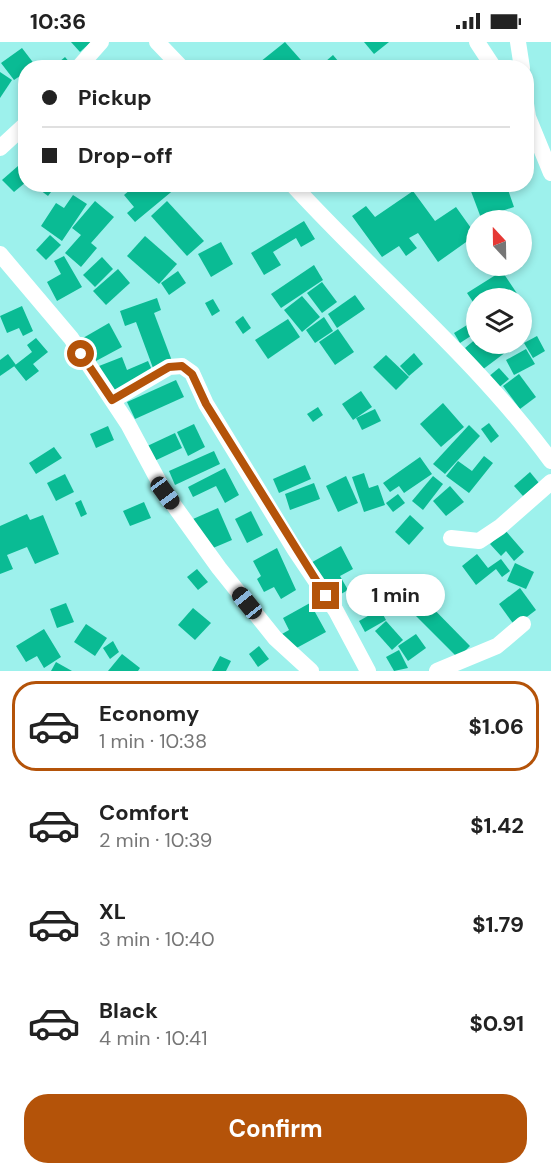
<!DOCTYPE html>
<html lang="en">
<head>
<meta charset="utf-8">
<style>
	body { margin:0; font-family:"DM Sans",sans-serif; background:#f6f6f6; color:#222; height:100vh; display:flex; flex-direction:column; font-size:22px; white-space:nowrap }
	* { box-sizing:border-box; margin:0 }
	p { font-size:20px; color:#767676 }
	.icon { flex:none; width:33px; height:33px; fill:none; stroke:currentColor; stroke-width:2; stroke-linecap:round; stroke-linejoin:round }
	.map { position:relative; height:629px; overflow:hidden }
	.panel { display:flex; flex-direction:column; background:#fff; flex:1 }
	.panel>* { flex:none }
	.guide { position:absolute; left:18px; top:18px; width:516px; height:132px; border-radius:24px; box-shadow:0 3px 9px #0003; display:grid; align-content:center; height:132px; padding:0 24px; background:#fff }
	.needle { width:39px; rotate:338deg }
	.buttons { position:absolute; left:466px; top:168px; display:grid; gap:12px }
	.buttons a { display:grid; place-items:center; width:66px; height:66px; border-radius:50%; background:#fff; box-shadow:0 3px 9px #0003; font-size:30px }
	.end { position:absolute; width:27px; height:27px; margin:-14px; border:8px solid #b45309; background:#fff; box-shadow:0 0 0 3px #fff }
	.from { border-radius:50% }
	.bubble { position:absolute; height:42px; border-radius:21px; background:#fff; box-shadow:0 3px 9px #0003; font-size:20px; font-weight:700; line-height:42px; text-align:center }
	.car { position:absolute; width:18px; height:36px; margin:-18px -9px; border-radius:8px; box-shadow:0 0 4px 2px #0007; background:linear-gradient(#222 24%,#8ab4d8 0 40%,#222 0 76%,#8ab4d8 0 86%,#222 0) }
	.guide b { display:flex; align-items:center; gap:21px; height:57px; font-size:22px }
	.guide b+b { border-top:2px solid #e0e0e0 }
	.guide i { width:15px; height:15px; background:#222 }
	ul { padding:10px 0 0; list-style:none }
	li { display:flex; align-items:center; gap:18px; height:90px; margin:0 12px 9px; padding:0 12px; border:3px solid transparent; border-radius:24px }
	li div { flex:1 }
	li b { display:block; font-size:22px }
	li em { font-style:normal; font-weight:700 }
	li.selected { border-color:#b45309 }
	li>.icon { width:54px; height:54px; stroke-width:1.5 }
	.button { display:flex; gap:12px; margin-top:auto; padding:12px 24px }
	.button a { flex:1; height:69px; border-radius:24px; background:#b45309; color:#fff; font-size:24px; font-weight:700; line-height:69px; text-align:center }
	.status { display:flex; justify-content:space-between; align-items:center; height:42px; padding:0 30px; background:#fff; direction:ltr }
	.status svg { height:16px; fill:currentColor }
	.map>svg:first-child { display:block }
</style>
</head>
<body>
<div class="status"><b>10:36</b><svg viewBox="0 0 49 12"><path d="M0 12V9h3v3zM5 12V6h3v6zM10 12V3h3v9zM15 12V0h3v12zM26 1h20v11H26zM47 4h2v5h-2z"/></svg></div>
<div class="map">
<svg width="551" height="629" viewBox="0 0 551 629">
	<rect width="100%" height="100%" fill="#9df1ec"/>
	<g fill="#0abb94">
		<polygon points="71,0 91,0 80,10"/>
		<polygon points="285,0 308,26 265,26 260,20"/>
		<polygon points="364,0 389,0 374,12"/>
		<polygon points="22,6 35,23 26,26 26,30 14,38 1,21"/>
		<polygon points="333,13 344,26 318,26"/>
		<polygon points="65,15 71,22 67,26 52,26"/>
		<polygon points="0,30 12,38 0,56"/>
		<polygon points="26,117 26,140 14,150 2,138"/>
		<polygon points="32,142 57,142 48,154"/>
		<polygon points="137,142 172,142 176,146 135,180 127,171 134,165 124,153"/>
		<polygon points="506,142 514,165 481,176 469,144"/>
		<polygon points="413,149 435,179 456,165 476,193 438,220 418,191 409,196 417,206 406,214 399,204 382,215 352,174 366,164 375,175"/>
		<polygon points="73,153 87,162 62,199 41,184 56,161 64,166"/>
		<polygon points="95,159 114,175 91,201 97,206 81,225 65,211 81,193 72,186"/>
		<polygon points="167,159 204,199 187,214 151,174"/>
		<polygon points="304,179 315,197 301,205 296,196 273,210 281,223 264,233 251,211"/>
		<polygon points="50,193 61,203 46,218 36,208"/>
		<polygon points="145,194 177,222 159,242 127,214"/>
		<polygon points="221,200 233,222 211,235 198,212"/>
		<polygon points="64,214 82,245 57,259 47,240 61,232 54,219"/>
		<polygon points="102,215 113,227 95,245 83,233"/>
		<polygon points="314,223 323,238 281,266 271,252"/>
		<polygon points="118,227 130,241 106,263 93,249"/>
		<polygon points="178,229 186,241 169,253 161,241"/>
		<polygon points="502,229 520,256 477,256 477,266 467,251"/>
		<polygon points="322,240 337,260 322,271 307,251"/>
		<polygon points="355,253 365,267 337,286 328,272"/>
		<polygon points="302,254 320,275 302,290 284,268"/>
		<polygon points="157,256 161,268 154,271 172,319 153,326 136,280 125,284 120,269"/>
		<polygon points="213,257 220,269 212,274 205,261"/>
		<polygon points="22,264 33,289 23,294 19,286 7,291 0,274"/>
		<polygon points="243,274 251,286 243,292 235,280"/>
		<polygon points="324,275 333,289 315,301 306,288"/>
		<polygon points="288,277 300,295 268,317 255,298"/>
		<polygon points="472,280 477,290 460,301 454,291"/>
		<polygon points="109,281 122,305 96,319 83,296"/>
		<polygon points="338,287 354,310 335,323 319,300"/>
		<polygon points="537,294 545,309 533,316 524,301"/>
		<polygon points="36,296 48,310 33,322 39,329 26,339 14,324 32,310 27,303"/>
		<polygon points="477,296 477,302 506,302 510,307 482,328 465,306"/>
		<polygon points="526,307 535,322 514,333 506,318"/>
		<polygon points="414,311 423,322 409,334 400,324"/>
		<polygon points="8,312 16,323 0,334 0,318"/>
		<polygon points="386,313 409,335 396,348 373,325"/>
		<polygon points="122,315 127,328 148,319 155,335 112,353 99,324"/>
		<polygon points="499,326 509,337 497,347 488,335"/>
		<polygon points="519,332 536,355 520,367 503,344"/>
		<polygon points="176,338 184,355 135,377 127,360"/>
		<polygon points="361,349 372,365 353,378 342,362"/>
		<polygon points="443,361 464,385 441,405 420,382"/>
		<polygon points="318,365 323,373 313,380 307,372"/>
		<polygon points="375,367 381,379 362,388 356,376"/>
		<polygon points="489,381 499,394 491,401 481,387"/>
		<polygon points="194,382 205,405 188,414 177,390"/>
		<polygon points="469,383 480,394 445,432 433,422"/>
		<polygon points="108,384 114,398 96,406 90,392"/>
		<polygon points="175,391 182,406 150,421 143,406"/>
		<polygon points="54,405 62,416 36,432 29,421"/>
		<polygon points="214,409 220,422 175,443 169,429"/>
		<polygon points="484,414 493,421 469,451 446,434 458,419 472,429"/>
		<polygon points="420,415 432,432 404,451 399,444 390,450 383,441"/>
		<polygon points="305,423 311,437 279,451 273,437"/>
		<polygon points="225,426 239,453 225,461 216,444 193,455 188,445"/>
		<polygon points="530,430 539,441 523,454 514,444"/>
		<polygon points="364,431 369,446 378,443 385,463 364,470 352,435"/>
		<polygon points="65,432 74,450 56,459 47,441"/>
		<polygon points="346,434 358,461 338,470 326,444"/>
		<polygon points="433,434 443,442 423,468 412,459"/>
		<polygon points="314,441 320,457 290,468 285,452"/>
		<polygon points="450,444 464,460 446,474 433,459"/>
		<polygon points="398,452 405,461 393,470 386,461"/>
		<polygon points="81,458 87,472 81,475 75,461"/>
		<polygon points="144,460 151,476 130,484 123,469"/>
		<polygon points="218,466 232,498 206,509 193,477"/>
		<polygon points="251,469 263,493 247,501 235,477"/>
		<polygon points="27,472 30,478 43,473 59,512 35,522 27,505 7,513 13,527 0,532 0,484"/>
		<polygon points="410,473 424,486 409,503 395,490"/>
		<polygon points="505,488 524,510 514,519 506,509 501,514 490,502"/>
		<polygon points="341,504 353,527 340,534 348,548 327,560 307,523"/>
		<polygon points="277,506 296,548 281,557 274,545 264,550 257,537 261,534 253,519"/>
		<polygon points="477,512 488,526 501,517 510,529 502,535 496,527 476,543 462,524"/>
		<polygon points="515,521 534,530 526,547 507,539"/>
		<polygon points="197,527 208,540 198,548 187,535"/>
		<polygon points="520,546 536,568 515,584 499,562"/>
		<polygon points="419,552 470,604 458,616 407,565"/>
		<polygon points="66,561 74,580 57,586 50,567"/>
		<polygon points="310,561 326,590 291,609 282,592 289,588 283,576"/>
		<polygon points="193,566 211,581 195,598 178,583"/>
		<polygon points="380,567 386,578 365,590 359,579"/>
		<polygon points="386,579 403,598 392,608 375,589"/>
		<polygon points="86,582 107,596 95,614 74,600"/>
		<polygon points="44,587 61,615 44,626 37,614 26,620 16,604"/>
		<polygon points="416,592 426,606 408,619 398,604"/>
		<polygon points="113,599 119,610 110,617 103,606"/>
		<polygon points="259,604 269,617 258,625 249,612"/>
		<polygon points="399,608 408,626 394,629 386,615"/>
		<polygon points="122,612 140,626 138,629 108,629"/>
		<polygon points="220,614 231,619 226,629 212,629"/>
		<polygon points="56,620 72,629 51,629"/>
	</g>
	<g fill="none" stroke-linecap="round" stroke-linejoin="round">
		<g stroke="#fff" stroke-width="16">
			<polyline points="157,0 182,26"/>
			<polyline points="477,0 494,26"/>
			<polyline points="518,0 522,26"/>
			<polyline points="78,26 101,0"/>
			<polyline points="526,62 528,75 551,131"/>
			<polyline points="0,106 26,82"/>
			<path d="M292,142C378,236 476,317 551,419"/>
			<polyline points="0,212 71,296 128,382 165,451 219,526 275,596 311,629"/>
			<polyline points="113,358 169,325 182,324 192,331 206,362 295,508 336,569 368,629"/>
			<polyline points="451,496 479,499 500,485 551,440"/>
			<polyline points="437,629 497,604 523,582"/>
		</g>
	</g>
	<g fill="none" stroke-linecap="round" stroke-linejoin="round">
		<polyline stroke="#b45309" stroke-width="8" points="81,312 112,358 169,325 182,324 192,332 206,362 326,554"/>
	</g>
</svg>
<div class="buttons">
<a><svg class="needle" viewBox="-14 -14 28 28"><path d="M0-13l5 13h-10z" fill="#e53935"/><path d="M0 13l5-13h-10z" fill="#767676"/></svg></a>
<a><svg class="icon" aria-label="layers" viewBox="0 0 24 24"><path d="M12 4l9 5-9 5-9-5zM3 14l9 5 9-5"/></svg></a>
</div>
<i class="end from" style="left:81px;top:312px"></i>
<i class="end" style="left:326px;top:554px"></i>
<div class="bubble" style="left:346px;top:532px;width:99px">1 min</div>
<i class="car" style="left:165px;top:451px;rotate:144deg"></i>
<i class="car" style="left:247px;top:561px;rotate:321deg"></i>
<div class="guide">
<b><i class="from"></i>Pickup</b>
<b><i></i>Drop-off</b>
</div>
</div>
<section class="panel">
<ul>
<li class="selected"><svg class="icon" aria-label="car" viewBox="0 0 24 24"><path d="M5 17H2v-5l4-1 3-4h7l3 4 3 1v5h-3M9 17h6M6 11h13"/><circle cx="7" cy="17" r="2"/><circle cx="17" cy="17" r="2"/></svg><div><b>Economy</b><p>1 min · 10:38</p></div><em>$1.06</em></li>
<li><svg class="icon" aria-label="car" viewBox="0 0 24 24"><path d="M5 17H2v-5l4-1 3-4h7l3 4 3 1v5h-3M9 17h6M6 11h13"/><circle cx="7" cy="17" r="2"/><circle cx="17" cy="17" r="2"/></svg><div><b>Comfort</b><p>2 min · 10:39</p></div><em>$1.42</em></li>
<li><svg class="icon" aria-label="car" viewBox="0 0 24 24"><path d="M5 17H2v-5l4-1 3-4h7l3 4 3 1v5h-3M9 17h6M6 11h13"/><circle cx="7" cy="17" r="2"/><circle cx="17" cy="17" r="2"/></svg><div><b>XL</b><p>3 min · 10:40</p></div><em>$1.79</em></li>
<li><svg class="icon" aria-label="car" viewBox="0 0 24 24"><path d="M5 17H2v-5l4-1 3-4h7l3 4 3 1v5h-3M9 17h6M6 11h13"/><circle cx="7" cy="17" r="2"/><circle cx="17" cy="17" r="2"/></svg><div><b>Black</b><p>4 min · 10:41</p></div><em>$0.91</em></li>
</ul>
<div class="button"><a>Confirm</a></div>
</section>
</body>
</html>
